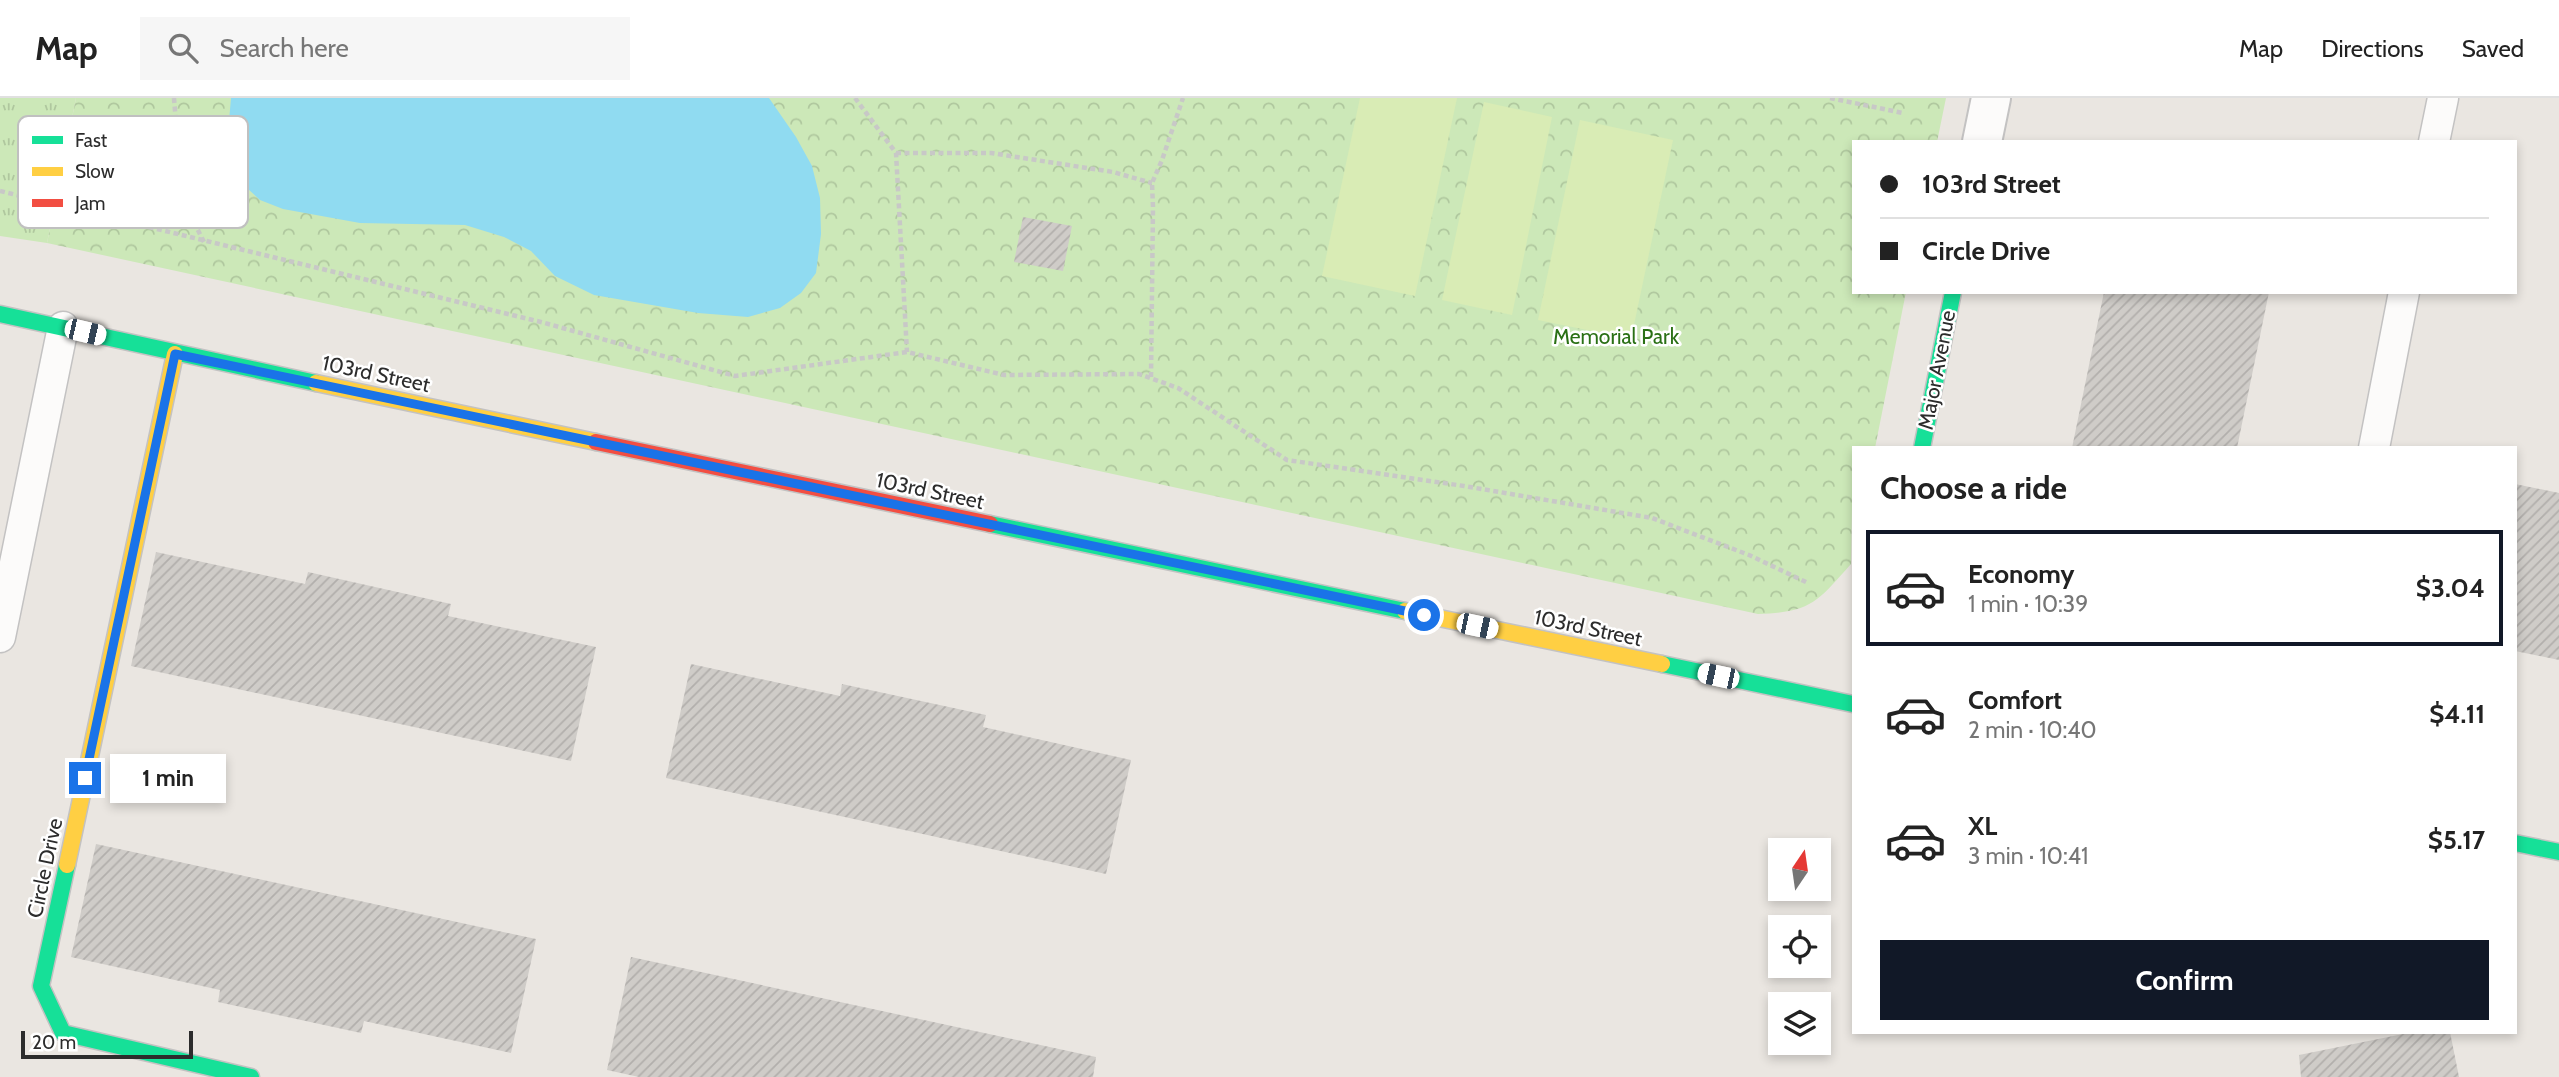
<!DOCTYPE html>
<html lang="en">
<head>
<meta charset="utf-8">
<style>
	body { margin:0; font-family:Cabin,sans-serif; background:#f6f6f6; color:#222; height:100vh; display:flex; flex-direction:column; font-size:26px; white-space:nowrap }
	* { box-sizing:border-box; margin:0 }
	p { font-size:23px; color:#767676 }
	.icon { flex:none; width:38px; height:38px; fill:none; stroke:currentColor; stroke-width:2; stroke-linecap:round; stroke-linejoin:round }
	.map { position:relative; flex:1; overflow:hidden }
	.panel { position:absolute; left:1852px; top:348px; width:665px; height:588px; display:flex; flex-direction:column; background:#fff; border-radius:0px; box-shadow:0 4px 10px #0003 }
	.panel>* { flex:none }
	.hud { position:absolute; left:1852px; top:42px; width:665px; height:154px; border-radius:0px; box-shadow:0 4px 10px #0003; display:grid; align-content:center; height:154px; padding:0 28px; background:#fff }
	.needle { width:46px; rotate:13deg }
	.tools { position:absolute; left:1768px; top:740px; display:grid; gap:14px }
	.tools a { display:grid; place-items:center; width:63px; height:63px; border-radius:0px; background:#fff; box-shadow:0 4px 10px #0003; font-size:35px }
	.scale { position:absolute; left:21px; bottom:18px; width:172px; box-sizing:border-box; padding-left:7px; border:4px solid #2c2c2c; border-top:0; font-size:19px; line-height:24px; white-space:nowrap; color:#2c2c2c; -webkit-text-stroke:5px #fff; paint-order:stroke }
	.end { position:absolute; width:32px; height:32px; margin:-16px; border:9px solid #1a73e8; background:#fff; box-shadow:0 0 0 4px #fff }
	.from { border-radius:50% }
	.bubble { position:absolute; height:49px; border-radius:0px; background:#fff; box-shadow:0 4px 10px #0003; font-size:23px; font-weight:700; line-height:49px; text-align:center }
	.car { position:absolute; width:21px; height:42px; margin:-21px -10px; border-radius:9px; box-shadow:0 0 5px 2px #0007; background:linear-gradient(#fff 24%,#345 0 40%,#fff 0 76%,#345 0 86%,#fff 0) }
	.hud b { display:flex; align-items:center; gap:24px; height:66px; font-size:26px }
	.hud b+b { border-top:2px solid #e0e0e0 }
	.hud i { width:18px; height:18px; background:#222 }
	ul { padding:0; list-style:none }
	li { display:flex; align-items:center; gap:21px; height:116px; margin:0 14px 10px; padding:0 14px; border:4px solid transparent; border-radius:0px }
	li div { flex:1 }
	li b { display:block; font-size:26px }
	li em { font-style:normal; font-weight:700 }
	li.current { border-color:#111827 }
	li>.icon { width:63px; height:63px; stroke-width:1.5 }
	h2 { padding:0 28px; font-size:32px; line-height:84px }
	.primary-button { display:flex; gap:14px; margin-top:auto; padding:14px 28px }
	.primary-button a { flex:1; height:80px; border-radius:0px; background:#111827; color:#fff; font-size:28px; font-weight:700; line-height:80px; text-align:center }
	header { display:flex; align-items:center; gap:42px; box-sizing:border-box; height:98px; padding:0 35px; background:#fff; border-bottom:2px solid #e0e0e0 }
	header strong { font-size:33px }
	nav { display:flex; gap:38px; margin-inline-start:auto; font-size:24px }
	.search { width:490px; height:63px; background:#f6f6f6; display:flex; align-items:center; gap:18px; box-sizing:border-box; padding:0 24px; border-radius:0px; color:#767676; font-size:26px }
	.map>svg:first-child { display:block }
</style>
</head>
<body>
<header>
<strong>Map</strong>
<div class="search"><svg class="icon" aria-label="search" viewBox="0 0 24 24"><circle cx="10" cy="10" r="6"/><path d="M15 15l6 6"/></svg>Search here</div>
<nav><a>Map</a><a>Directions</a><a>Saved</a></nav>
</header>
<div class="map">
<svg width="2559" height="979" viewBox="0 0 2559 979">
	<defs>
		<pattern id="grass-tufts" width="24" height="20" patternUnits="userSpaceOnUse" patternTransform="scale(1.75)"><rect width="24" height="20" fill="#cce8b8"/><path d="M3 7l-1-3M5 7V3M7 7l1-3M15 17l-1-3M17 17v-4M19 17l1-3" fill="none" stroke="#afc79e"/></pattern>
		<pattern id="forest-crowns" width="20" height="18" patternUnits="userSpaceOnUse" patternTransform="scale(1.75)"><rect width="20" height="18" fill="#cce8b8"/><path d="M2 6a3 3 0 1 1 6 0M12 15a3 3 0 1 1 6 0" fill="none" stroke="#afc79e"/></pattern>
		<pattern id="building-hatch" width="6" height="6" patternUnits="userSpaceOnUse" patternTransform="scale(1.75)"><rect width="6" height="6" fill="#cfccc8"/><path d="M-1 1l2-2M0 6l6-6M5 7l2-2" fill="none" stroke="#b2afac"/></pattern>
	</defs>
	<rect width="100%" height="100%" fill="#eae6e1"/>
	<polygon fill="url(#grass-tufts)" points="0,0 76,0 47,145 0,138"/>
	<path fill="url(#forest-crowns)" d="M76,0H1946L1937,44H1853V194H1906L1875,350H1853L1851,466C1817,504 1812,514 1758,516L47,145Z"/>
	<g fill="#d9ecb5">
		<polygon points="1360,0 1457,0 1415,198 1322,178"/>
		<polygon points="1484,4 1552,19 1512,217 1442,202"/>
		<polygon points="1580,22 1673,42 1631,241 1538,222"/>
	</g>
	<polygon fill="#90dbf1" points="231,0 769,0 796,39 812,68 820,100 821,136 816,175 801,195 780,210 748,219 698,215 594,197 555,178 531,153 504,139 465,127 360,125 283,111 260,102 237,81 230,59 228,35"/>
	<g fill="url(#building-hatch)">
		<polygon points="1023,119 1072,128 1063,173 1014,164"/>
		<polygon points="2104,194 2269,194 2237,350 2072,350"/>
		<polygon points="2515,386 2559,395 2559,562 2515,553"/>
		<polygon points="156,454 305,486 308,474 451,506 448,518 596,549 571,663 131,568"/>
		<polygon points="691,566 840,598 842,586 986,617 983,629 1131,662 1106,776 666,680"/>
		<polygon points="96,746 536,841 511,955 364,923 361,935 218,904 220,892 71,859"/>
		<polygon points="631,859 1096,959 1093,979 639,979 607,972"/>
		<polygon points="2413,934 2450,934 2459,979 2301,979 2299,957"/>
	</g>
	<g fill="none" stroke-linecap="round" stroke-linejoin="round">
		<defs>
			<g id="lane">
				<polyline points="2434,44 2443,0"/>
				<polyline points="2374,350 2404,194"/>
				<polyline points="0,539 63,229"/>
			</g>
			<polyline id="street" points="1982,44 1991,0"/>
			<g id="fast">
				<polyline points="0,216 316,285"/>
				<polyline points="1922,350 1953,194"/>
				<polyline points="990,426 1405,513"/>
				<polyline points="1662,566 1853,606"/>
				<polyline points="2515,745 2559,754"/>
				<polyline points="67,767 41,888 63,935 251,979"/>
			</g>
			<g id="slow">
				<polyline points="316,285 596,344"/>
				<polyline points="1405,513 1662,566"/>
				<polyline points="67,767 175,256"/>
			</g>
			<polyline id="jam" points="596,344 990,426"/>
		</defs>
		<use href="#lane" stroke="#c3c2c2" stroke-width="33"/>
		<use href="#street" stroke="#c3c2c2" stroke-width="42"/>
		<use href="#fast" stroke="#c3c2c2" stroke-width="19"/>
		<use href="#slow" stroke="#c3c2c2" stroke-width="19"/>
		<use href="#jam" stroke="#c3c2c2" stroke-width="19"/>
		<g stroke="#c8c8c7" stroke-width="4.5" stroke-dasharray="5 3.5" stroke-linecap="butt">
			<polyline points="174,0 182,101 204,144"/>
			<polyline points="855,0 896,55 907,254"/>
			<polyline points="1830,0 1903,15"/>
			<polyline points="896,55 991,55 1113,74 1152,85"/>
			<polyline points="0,93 541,224 735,278 907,254 1004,277 1139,276 1178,290 1287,362 1464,388 1652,420 1749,457 1808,485"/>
			<polyline points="1151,279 1153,109 1152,85 1162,62 1183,0"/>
		</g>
		<use href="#lane" stroke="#fcfbfa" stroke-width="30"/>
		<use href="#street" stroke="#fcfbfa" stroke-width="38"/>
		<use href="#fast" stroke="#16e098" stroke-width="16"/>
		<use href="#slow" stroke="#ffcf43" stroke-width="16"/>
		<use href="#jam" stroke="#f24e42" stroke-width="16"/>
	</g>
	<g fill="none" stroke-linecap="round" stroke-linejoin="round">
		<polyline stroke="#1a73e8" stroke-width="9" points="85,680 175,256 1424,517"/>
	</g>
	<g text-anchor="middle" stroke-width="5" stroke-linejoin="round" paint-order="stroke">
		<g font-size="21" fill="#2a7015" stroke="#fff">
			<text x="1616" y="246">Memorial Park</text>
		</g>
		<g font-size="21" fill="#2c2c2c" stroke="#fff">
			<text transform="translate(1937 272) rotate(-79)" y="7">Major Avenue</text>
			<text transform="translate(376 276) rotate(12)" y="7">103rd Street</text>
			<text transform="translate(930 393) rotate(12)" y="7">103rd Street</text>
			<text transform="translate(1588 530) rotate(12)" y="7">103rd Street</text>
			<text transform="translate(45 770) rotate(-78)" y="7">Circle Drive</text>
		</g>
	</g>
	<rect x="18" y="18" width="230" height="112" rx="10" fill="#fff" stroke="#c0c0c0" stroke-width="2"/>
	<rect x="32" y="38" width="31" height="8" fill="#16e098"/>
	<rect x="32" y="69" width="31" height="9" fill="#ffcf43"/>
	<rect x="32" y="101" width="31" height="8" fill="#f24e42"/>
	<g font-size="19" fill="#2c2c2c">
		<text x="75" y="49">Fast</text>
		<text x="75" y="80">Slow</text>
		<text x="75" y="112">Jam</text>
	</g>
</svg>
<div class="tools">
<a><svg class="needle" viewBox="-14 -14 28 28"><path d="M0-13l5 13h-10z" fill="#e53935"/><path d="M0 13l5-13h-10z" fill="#767676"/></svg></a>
<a><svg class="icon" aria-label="locate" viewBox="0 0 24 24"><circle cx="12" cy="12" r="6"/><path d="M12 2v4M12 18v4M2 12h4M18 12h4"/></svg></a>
<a><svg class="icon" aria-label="layers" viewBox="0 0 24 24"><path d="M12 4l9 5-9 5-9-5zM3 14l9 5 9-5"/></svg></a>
</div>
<div class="scale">20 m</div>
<i class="end from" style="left:1424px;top:517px"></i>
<i class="end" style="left:85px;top:680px"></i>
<div class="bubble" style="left:110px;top:656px;width:116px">1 min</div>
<i class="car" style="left:85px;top:234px;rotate:103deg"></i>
<i class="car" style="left:1477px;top:528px;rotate:102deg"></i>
<i class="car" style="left:1718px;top:578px;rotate:282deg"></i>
<div class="hud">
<b><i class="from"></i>103rd Street</b>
<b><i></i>Circle Drive</b>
</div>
<section class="panel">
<h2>Choose a ride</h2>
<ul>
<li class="current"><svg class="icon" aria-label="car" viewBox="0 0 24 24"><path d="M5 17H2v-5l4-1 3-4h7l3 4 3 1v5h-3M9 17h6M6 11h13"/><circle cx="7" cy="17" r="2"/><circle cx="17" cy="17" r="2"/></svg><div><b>Economy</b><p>1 min · 10:39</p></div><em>$3.04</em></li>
<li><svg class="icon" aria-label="car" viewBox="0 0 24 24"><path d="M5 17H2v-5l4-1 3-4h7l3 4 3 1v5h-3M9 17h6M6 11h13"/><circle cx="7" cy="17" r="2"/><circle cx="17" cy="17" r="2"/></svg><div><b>Comfort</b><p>2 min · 10:40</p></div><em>$4.11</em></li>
<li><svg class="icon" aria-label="car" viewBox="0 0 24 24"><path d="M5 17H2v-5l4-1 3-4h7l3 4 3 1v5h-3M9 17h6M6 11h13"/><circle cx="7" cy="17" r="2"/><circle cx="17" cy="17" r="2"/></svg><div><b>XL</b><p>3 min · 10:41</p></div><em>$5.17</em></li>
</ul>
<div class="primary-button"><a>Confirm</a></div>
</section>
</div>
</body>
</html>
